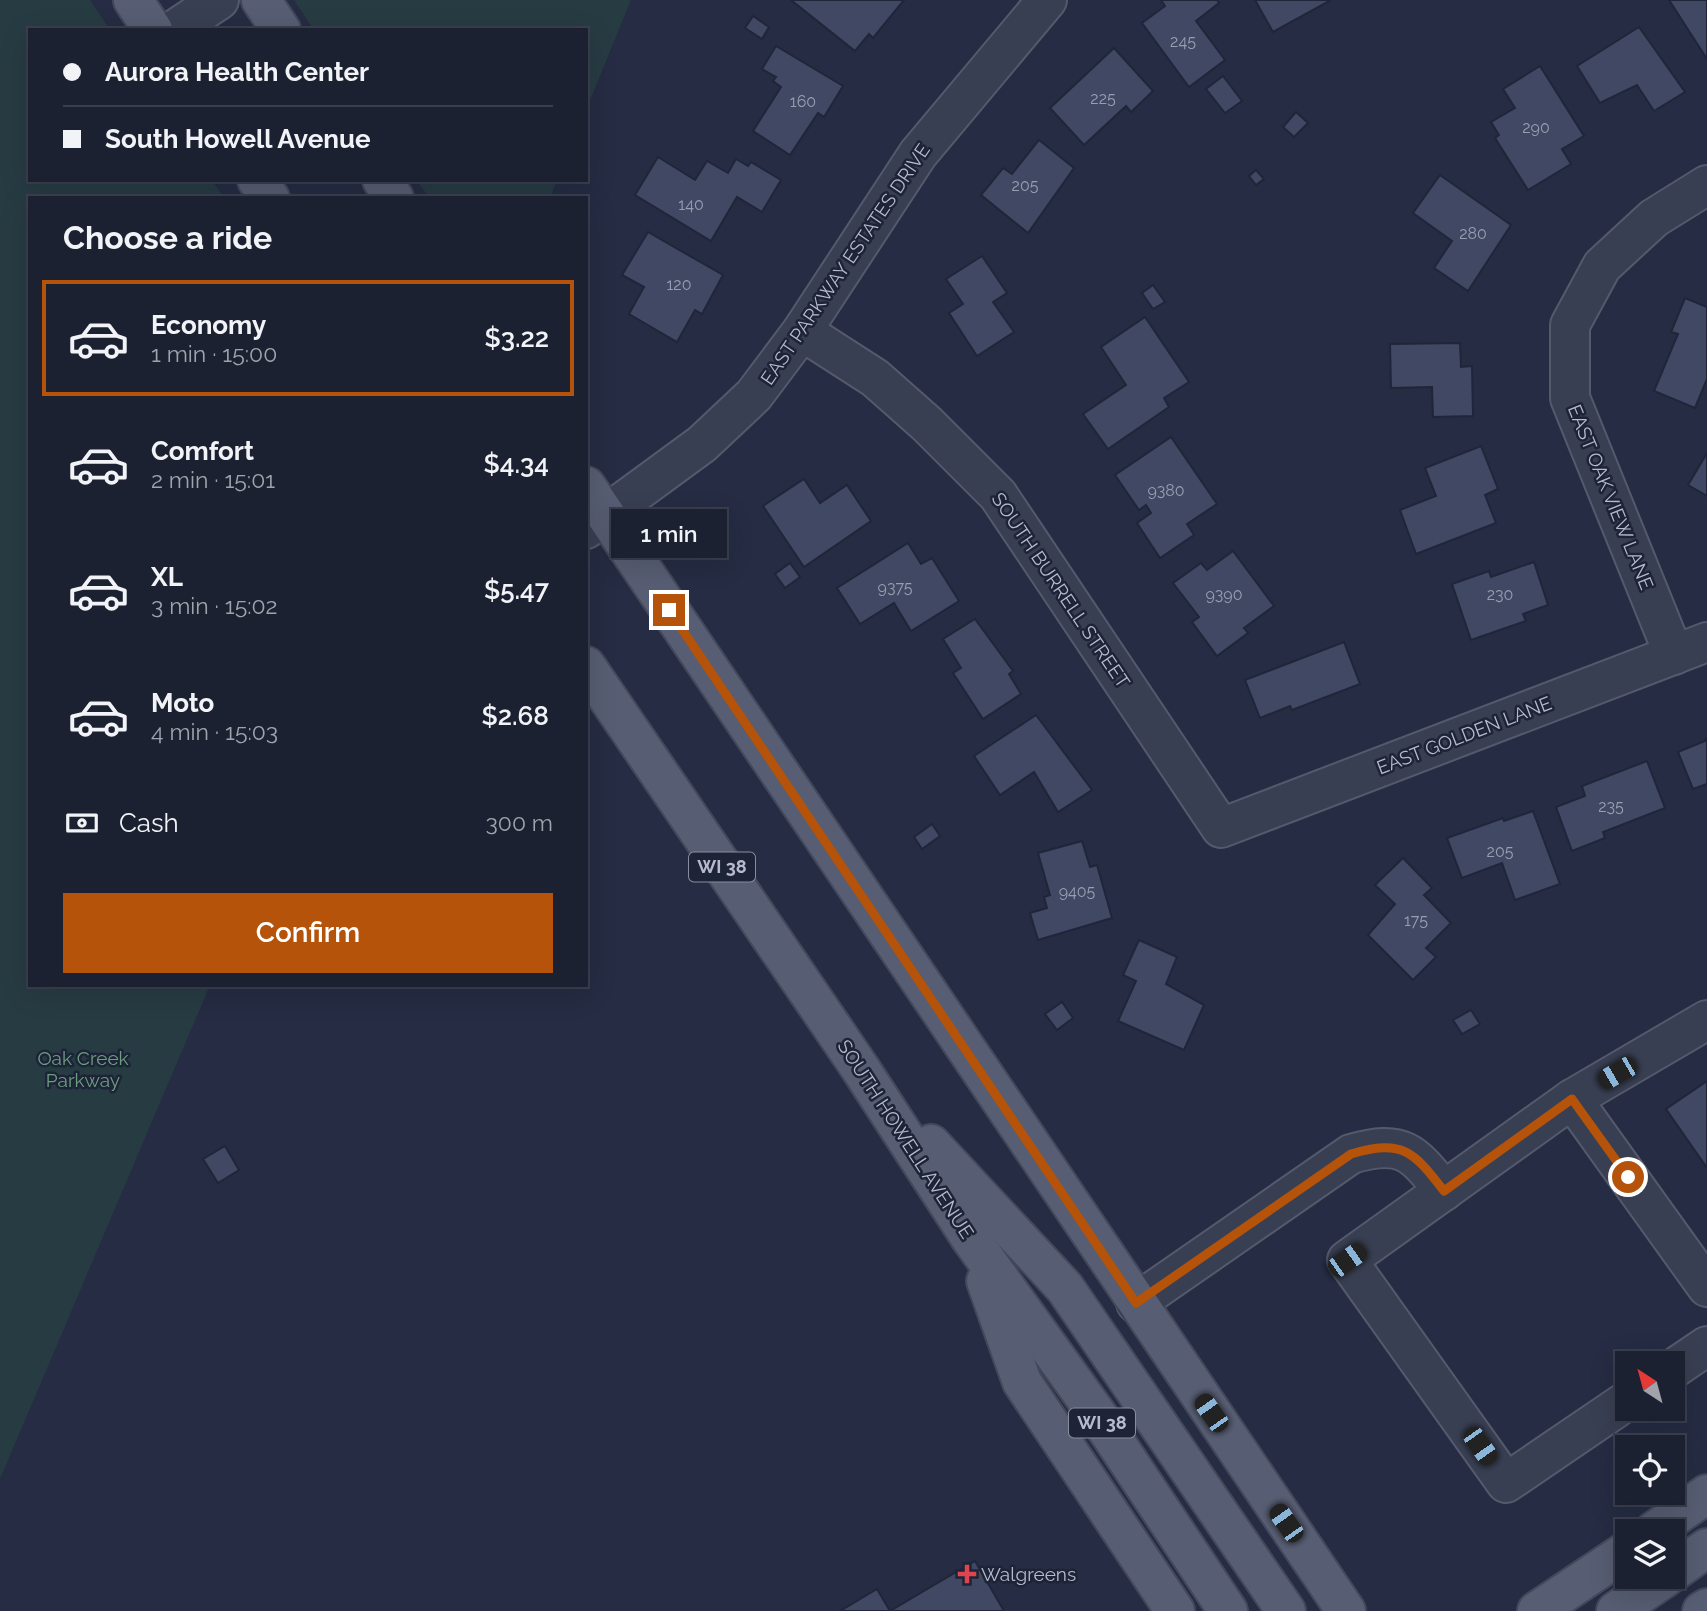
<!DOCTYPE html>
<html lang="en">
<head>
<meta charset="utf-8">
<style>
	body { margin:0; font-family:Raleway,sans-serif; background:#25293a; color:#f1f3f6; height:100vh; display:flex; flex-direction:column; font-size:26px; white-space:nowrap }
	* { box-sizing:border-box; margin:0 }
	p { font-size:23px; color:#a0a3ac }
	.icon { flex:none; width:38px; height:38px; fill:none; stroke:currentColor; stroke-width:2; stroke-linecap:round; stroke-linejoin:round }
	.map { position:relative; flex:1; overflow:hidden }
	.sheet { position:absolute; left:28px; top:196px; width:560px; height:791px; display:flex; flex-direction:column; background:#1c2132; border-radius:0px; box-shadow:0 7px 28px #0002,0 0 0 2px #3a3e4d }
	.sheet>* { flex:none }
	.banner { position:absolute; left:28px; top:28px; width:560px; height:154px; border-radius:0px; box-shadow:0 7px 28px #0002,0 0 0 2px #3a3e4d; display:grid; align-content:center; height:154px; padding:0 35px; background:#1c2132 }
	.needle { width:46px; rotate:324deg }
	.fabs { position:absolute; left:1615px; top:1351px; display:grid; gap:14px }
	.fabs a { display:grid; place-items:center; width:70px; height:70px; border-radius:0px; background:#1c2132; box-shadow:0 7px 28px #0002,0 0 0 2px #3a3e4d; font-size:35px }
	.end { position:absolute; width:32px; height:32px; margin:-16px; border:9px solid #b45309; background:#fff; box-shadow:0 0 0 4px #fff }
	.from { border-radius:50% }
	.bubble { position:absolute; height:49px; border-radius:0px; background:#1c2132; box-shadow:0 7px 28px #0002,0 0 0 2px #3a3e4d; font-size:23px; font-weight:600; line-height:49px; text-align:center }
	.car { position:absolute; width:21px; height:42px; margin:-21px -10px; border-radius:9px; box-shadow:0 0 5px 2px #0007; background:linear-gradient(#222 24%,#8ab4d8 0 40%,#222 0 76%,#8ab4d8 0 86%,#222 0) }
	.banner b { display:flex; align-items:center; gap:24px; height:66px; font-size:26px }
	.banner b+b { border-top:2px solid #3a3e4d }
	.banner i { width:18px; height:18px; background:#f1f3f6 }
	ul { padding:0; list-style:none }
	li { display:flex; align-items:center; gap:21px; height:116px; margin:0 14px 10px; padding:0 21px; border:4px solid transparent; border-radius:0px }
	li div { flex:1 }
	li b { display:block; font-size:26px }
	li em { font-style:normal; font-weight:600 }
	li.active { border-color:#b45309 }
	li>.icon { width:63px; height:63px; stroke-width:1.5 }
	h2 { padding:0 35px; font-size:32px; line-height:84px }
	.pay { display:flex; align-items:center; gap:18px; height:77px; padding:0 35px; font-size:26px }
	.pay p { margin-inline-start:auto }
	.button { display:flex; gap:14px; margin-top:auto; padding:14px 35px }
	.button a { flex:1; height:80px; border-radius:0px; background:#b45309; color:#fff; font-size:28px; font-weight:600; line-height:80px; text-align:center }
	.map>svg:first-child { display:block }
</style>
</head>
<body>
<div class="map">
<svg width="1707" height="1611" viewBox="0 0 1707 1611">
	<rect width="100%" height="100%" fill="#252c43"/>
	<g fill="#273b43">
		<polygon points="0,0 90,0 110,30 30,30 30,180 212,180 224,198 30,198 30,985 210,985 0,1479"/>
		<polygon points="294,0 631,0 586,110 586,30 314,30"/>
		<polygon points="417,180 557,180 550,198 429,198"/>
	</g>
	<g fill="#404863" stroke="#202639" stroke-width="2">
		<polygon points="791,0 904,0 873,38 869,34 855,51"/>
		<polygon points="1161,0 1217,0 1219,3 1196,21 1225,60 1189,87 1142,23 1165,6"/>
		<polygon points="1255,0 1331,0 1273,32"/>
		<polygon points="1669,0 1707,0 1707,59"/>
		<polygon points="753,16 769,27 762,39 745,28"/>
		<polygon points="1639,27 1685,92 1654,111 1637,85 1600,103 1577,66"/>
		<polygon points="776,46 843,86 824,117 818,113 790,155 753,131 781,87 773,81 776,77 762,69"/>
		<polygon points="1114,48 1153,91 1131,112 1126,106 1084,145 1050,108"/>
		<polygon points="1540,66 1584,136 1562,149 1571,164 1528,190 1495,138 1499,135 1491,122 1515,108 1503,89"/>
		<polygon points="1223,76 1242,101 1225,113 1206,89"/>
		<polygon points="1296,112 1308,123 1294,137 1283,127"/>
		<polygon points="1039,140 1074,168 1028,233 981,195 1003,168 1012,174"/>
		<polygon points="658,157 695,180 707,161 728,173 736,159 748,166 751,162 781,180 762,212 737,197 711,241 635,195"/>
		<polygon points="1256,170 1264,179 1256,185 1249,176"/>
		<polygon points="1440,175 1511,225 1468,291 1434,268 1452,241 1413,213"/>
		<polygon points="648,232 723,275 702,314 695,310 677,342 629,314 644,287 622,275"/>
		<polygon points="982,256 1007,293 993,302 1014,332 977,356 949,313 963,304 946,279"/>
		<polygon points="1153,285 1165,302 1153,309 1142,293"/>
		<polygon points="1685,298 1707,307 1707,379 1695,408 1654,391 1678,334 1671,332"/>
		<polygon points="1145,317 1189,382 1164,398 1169,407 1108,449 1083,414 1126,385 1101,347"/>
		<polygon points="1460,343 1461,367 1472,366 1473,416 1433,417 1432,387 1391,388 1390,344"/>
		<polygon points="1171,437 1217,504 1187,524 1194,535 1160,558 1137,523 1151,513 1146,505 1139,510 1115,475"/>
		<polygon points="1481,446 1498,489 1485,495 1496,523 1416,554 1400,510 1436,496 1425,468"/>
		<polygon points="1707,453 1707,496 1688,485"/>
		<polygon points="804,479 820,503 847,485 871,521 804,567 763,506"/>
		<polygon points="908,543 921,564 932,558 959,601 911,631 894,603 860,624 837,588"/>
		<polygon points="1233,551 1274,606 1244,628 1248,633 1217,656 1192,622 1199,617 1173,583 1201,563 1207,570"/>
		<polygon points="1534,562 1548,605 1523,614 1526,621 1471,640 1452,584 1489,571 1491,577"/>
		<polygon points="790,563 800,577 785,588 775,574"/>
		<polygon points="975,619 1013,671 1009,674 1021,694 983,719 953,673 961,668 943,639"/>
		<polygon points="1344,642 1360,684 1292,710 1290,706 1260,718 1245,680"/>
		<polygon points="1036,715 1092,790 1058,812 1034,772 1000,795 974,756"/>
		<polygon points="1707,737 1707,784 1693,789 1678,752 1705,741"/>
		<polygon points="1647,761 1665,808 1603,832 1605,838 1572,851 1556,807 1585,796 1582,786"/>
		<polygon points="1533,811 1560,884 1515,900 1502,863 1462,878 1447,838 1503,818 1504,821"/>
		<polygon points="932,824 940,836 922,849 914,837"/>
		<polygon points="1082,841 1090,867 1097,865 1112,918 1038,940 1030,913 1047,908 1044,897 1050,895 1038,853"/>
		<polygon points="1403,858 1432,888 1424,895 1451,923 1426,948 1436,957 1413,980 1368,935 1395,904 1375,885"/>
		<polygon points="1139,940 1177,957 1166,984 1204,1005 1184,1050 1118,1021 1136,981 1123,975"/>
		<polygon points="1062,1002 1073,1018 1057,1030 1045,1014"/>
		<polygon points="1471,1010 1480,1024 1462,1034 1453,1020"/>
		<polygon points="1707,1081 1707,1168 1666,1109"/>
		<polygon points="225,1146 239,1170 218,1183 203,1159"/>
		<polygon points="975,1561 1004,1611 890,1611 929,1588"/>
		<polygon points="877,1589 890,1611 840,1611"/>
	</g>
	<g fill="none" stroke-linecap="round" stroke-linejoin="round">
		<defs>
			<g id="minor">
				<polyline points="174,30 219,0"/>
				<polyline points="802,331 875,378 927,424 998,495 1221,828 1707,642"/>
				<polyline points="586,529 702,444 754,395 802,331 918,154 1047,0"/>
				<polyline points="1674,655 1570,398 1570,325 1602,266 1654,218 1707,185"/>
				<polyline points="1572,1099 1707,1287"/>
				<path d="M1136,1303L1351,1154C1403,1139 1413,1152 1444,1191"/>
				<polyline points="1673,1369 1707,1346"/>
				<polyline points="1628,1400 1506,1483 1347,1260 1572,1099 1707,1020"/>
			</g>
			<g id="major">
				<polyline points="133,0 153,30"/>
				<polyline points="261,0 281,30"/>
				<polyline points="257,180 270,198"/>
				<polyline points="382,180 394,198"/>
				<polyline points="586,486 1346,1611"/>
				<polyline points="586,666 860,1068 971,1239 1096,1413 1228,1611"/>
				<polyline points="931,1144 1065,1288 1286,1611"/>
				<polyline points="986,1281 1022,1382 1175,1611"/>
				<polyline points="1654,1531 1707,1494"/>
				<polyline points="1673,1572 1707,1548"/>
				<polyline points="1537,1611 1628,1550"/>
				<polyline points="1616,1611 1666,1577"/>
				<polyline points="1702,1611 1707,1608"/>
			</g>
		</defs>
		<use href="#minor" stroke="#545a6c" stroke-width="42"/>
		<use href="#major" stroke="#43485b" stroke-width="42"/>
		<use href="#minor" stroke="#393f52" stroke-width="38"/>
		<use href="#major" stroke="#575d72" stroke-width="38"/>
	</g>
	<g fill="none" stroke-linecap="round" stroke-linejoin="round">
		<path stroke="#b45309" stroke-width="9" d="M669,610L1136,1303L1351,1154C1403,1139 1413,1151 1444,1191L1572,1099L1628,1177"/>
	</g>
	<path fill="#e0444e" stroke="#1e2437" stroke-width="2.5" d="M963.5 1563.5h7v7h7v7h-7v7h-7v-7h-7v-7h7z"/>
	<g text-anchor="middle" stroke-width="5" stroke-linejoin="round" paint-order="stroke">
		<g font-size="16" fill="#989eb2">
			<text x="1183" y="47">245</text>
			<text x="1103" y="104">225</text>
			<text x="803" y="107">160</text>
			<text x="1536" y="133">290</text>
			<text x="1025" y="191">205</text>
			<text x="691" y="210">140</text>
			<text x="1473" y="239">280</text>
			<text x="679" y="290">120</text>
			<text x="1166" y="496">9380</text>
			<text x="895" y="593">9375</text>
			<text x="1224" y="600">9390</text>
			<text x="1500" y="600">230</text>
			<text x="1611" y="812">235</text>
			<text x="1500" y="857">205</text>
			<text x="1077" y="897">9405</text>
			<text x="1416" y="926">175</text>
		</g>
		<g fill="#1e2437" stroke="#888d9f" stroke-width="2">
			<rect x="689" y="852.5" width="66" height="29" rx="5"/>
			<rect x="1069" y="1408.5" width="66" height="29" rx="5"/>
		</g>
		<g font-size="18" font-weight="bold" fill="#b6bacc">
			<text x="722" y="873">WI 38</text>
			<text x="1102" y="1429">WI 38</text>
		</g>
		<g font-size="19" fill="#b6bacc" stroke="#1e2437">
			<text transform="translate(845 264) rotate(-56)" y="7">EAST PARKWAY ESTATES DRIVE</text>
			<text transform="translate(1611 497) rotate(68)" y="7">EAST OAK VIEW LANE</text>
			<text transform="translate(1061 590) rotate(56)" y="7">SOUTH BURRELL STREET</text>
			<text transform="translate(1464 735) rotate(-21)" y="7">EAST GOLDEN LANE</text>
			<text transform="translate(906 1139) rotate(57)" y="7">SOUTH HOWELL AVENUE</text>
		</g>
		<g font-size="19" fill="#6c9e81" stroke="#1e2437">
			<text x="83" y="1065">Oak Creek<tspan x="83" dy="22">Parkway</tspan></text>
		</g>
		<g font-size="19" fill="#b6bacc" stroke="#1e2437" text-anchor="start">
			<text x="981" y="1581">Walgreens</text>
		</g>
	</g>
</svg>
<div class="fabs">
<a><svg class="needle" viewBox="-14 -14 28 28"><path d="M0-13l5 13h-10z" fill="#e53935"/><path d="M0 13l5-13h-10z" fill="#a0a3ac"/></svg></a>
<a><svg class="icon" aria-label="locate" viewBox="0 0 24 24"><circle cx="12" cy="12" r="6"/><path d="M12 2v4M12 18v4M2 12h4M18 12h4"/></svg></a>
<a><svg class="icon" aria-label="layers" viewBox="0 0 24 24"><path d="M12 4l9 5-9 5-9-5zM3 14l9 5 9-5"/></svg></a>
</div>
<i class="end from" style="left:1628px;top:1177px"></i>
<i class="end" style="left:669px;top:610px"></i>
<div class="bubble" style="left:611px;top:509px;width:116px">1 min</div>
<i class="car" style="left:1617px;top:1073px;rotate:240deg"></i>
<i class="car" style="left:1347px;top:1260px;rotate:55deg"></i>
<i class="car" style="left:1211px;top:1413px;rotate:325deg"></i>
<i class="car" style="left:1480px;top:1446px;rotate:145deg"></i>
<i class="car" style="left:1286px;top:1523px;rotate:325deg"></i>
<div class="banner">
<b><i class="from"></i>Aurora Health Center</b>
<b><i></i>South Howell Avenue</b>
</div>
<section class="sheet">
<h2>Choose a ride</h2>
<ul>
<li class="active"><svg class="icon" aria-label="car" viewBox="0 0 24 24"><path d="M5 17H2v-5l4-1 3-4h7l3 4 3 1v5h-3M9 17h6M6 11h13"/><circle cx="7" cy="17" r="2"/><circle cx="17" cy="17" r="2"/></svg><div><b>Economy</b><p>1 min · 15:00</p></div><em>$3.22</em></li>
<li><svg class="icon" aria-label="car" viewBox="0 0 24 24"><path d="M5 17H2v-5l4-1 3-4h7l3 4 3 1v5h-3M9 17h6M6 11h13"/><circle cx="7" cy="17" r="2"/><circle cx="17" cy="17" r="2"/></svg><div><b>Comfort</b><p>2 min · 15:01</p></div><em>$4.34</em></li>
<li><svg class="icon" aria-label="car" viewBox="0 0 24 24"><path d="M5 17H2v-5l4-1 3-4h7l3 4 3 1v5h-3M9 17h6M6 11h13"/><circle cx="7" cy="17" r="2"/><circle cx="17" cy="17" r="2"/></svg><div><b>XL</b><p>3 min · 15:02</p></div><em>$5.47</em></li>
<li><svg class="icon" aria-label="car" viewBox="0 0 24 24"><path d="M5 17H2v-5l4-1 3-4h7l3 4 3 1v5h-3M9 17h6M6 11h13"/><circle cx="7" cy="17" r="2"/><circle cx="17" cy="17" r="2"/></svg><div><b>Moto</b><p>4 min · 15:03</p></div><em>$2.68</em></li>
</ul>
<div class="pay"><svg class="icon" aria-label="cash" viewBox="0 0 24 24"><path d="M3 7h18v10H3z"/><circle cx="12" cy="12" r="2"/></svg>Cash<p>300 m</p></div>
<div class="button"><a>Confirm</a></div>
</section>
</div>
</body>
</html>
